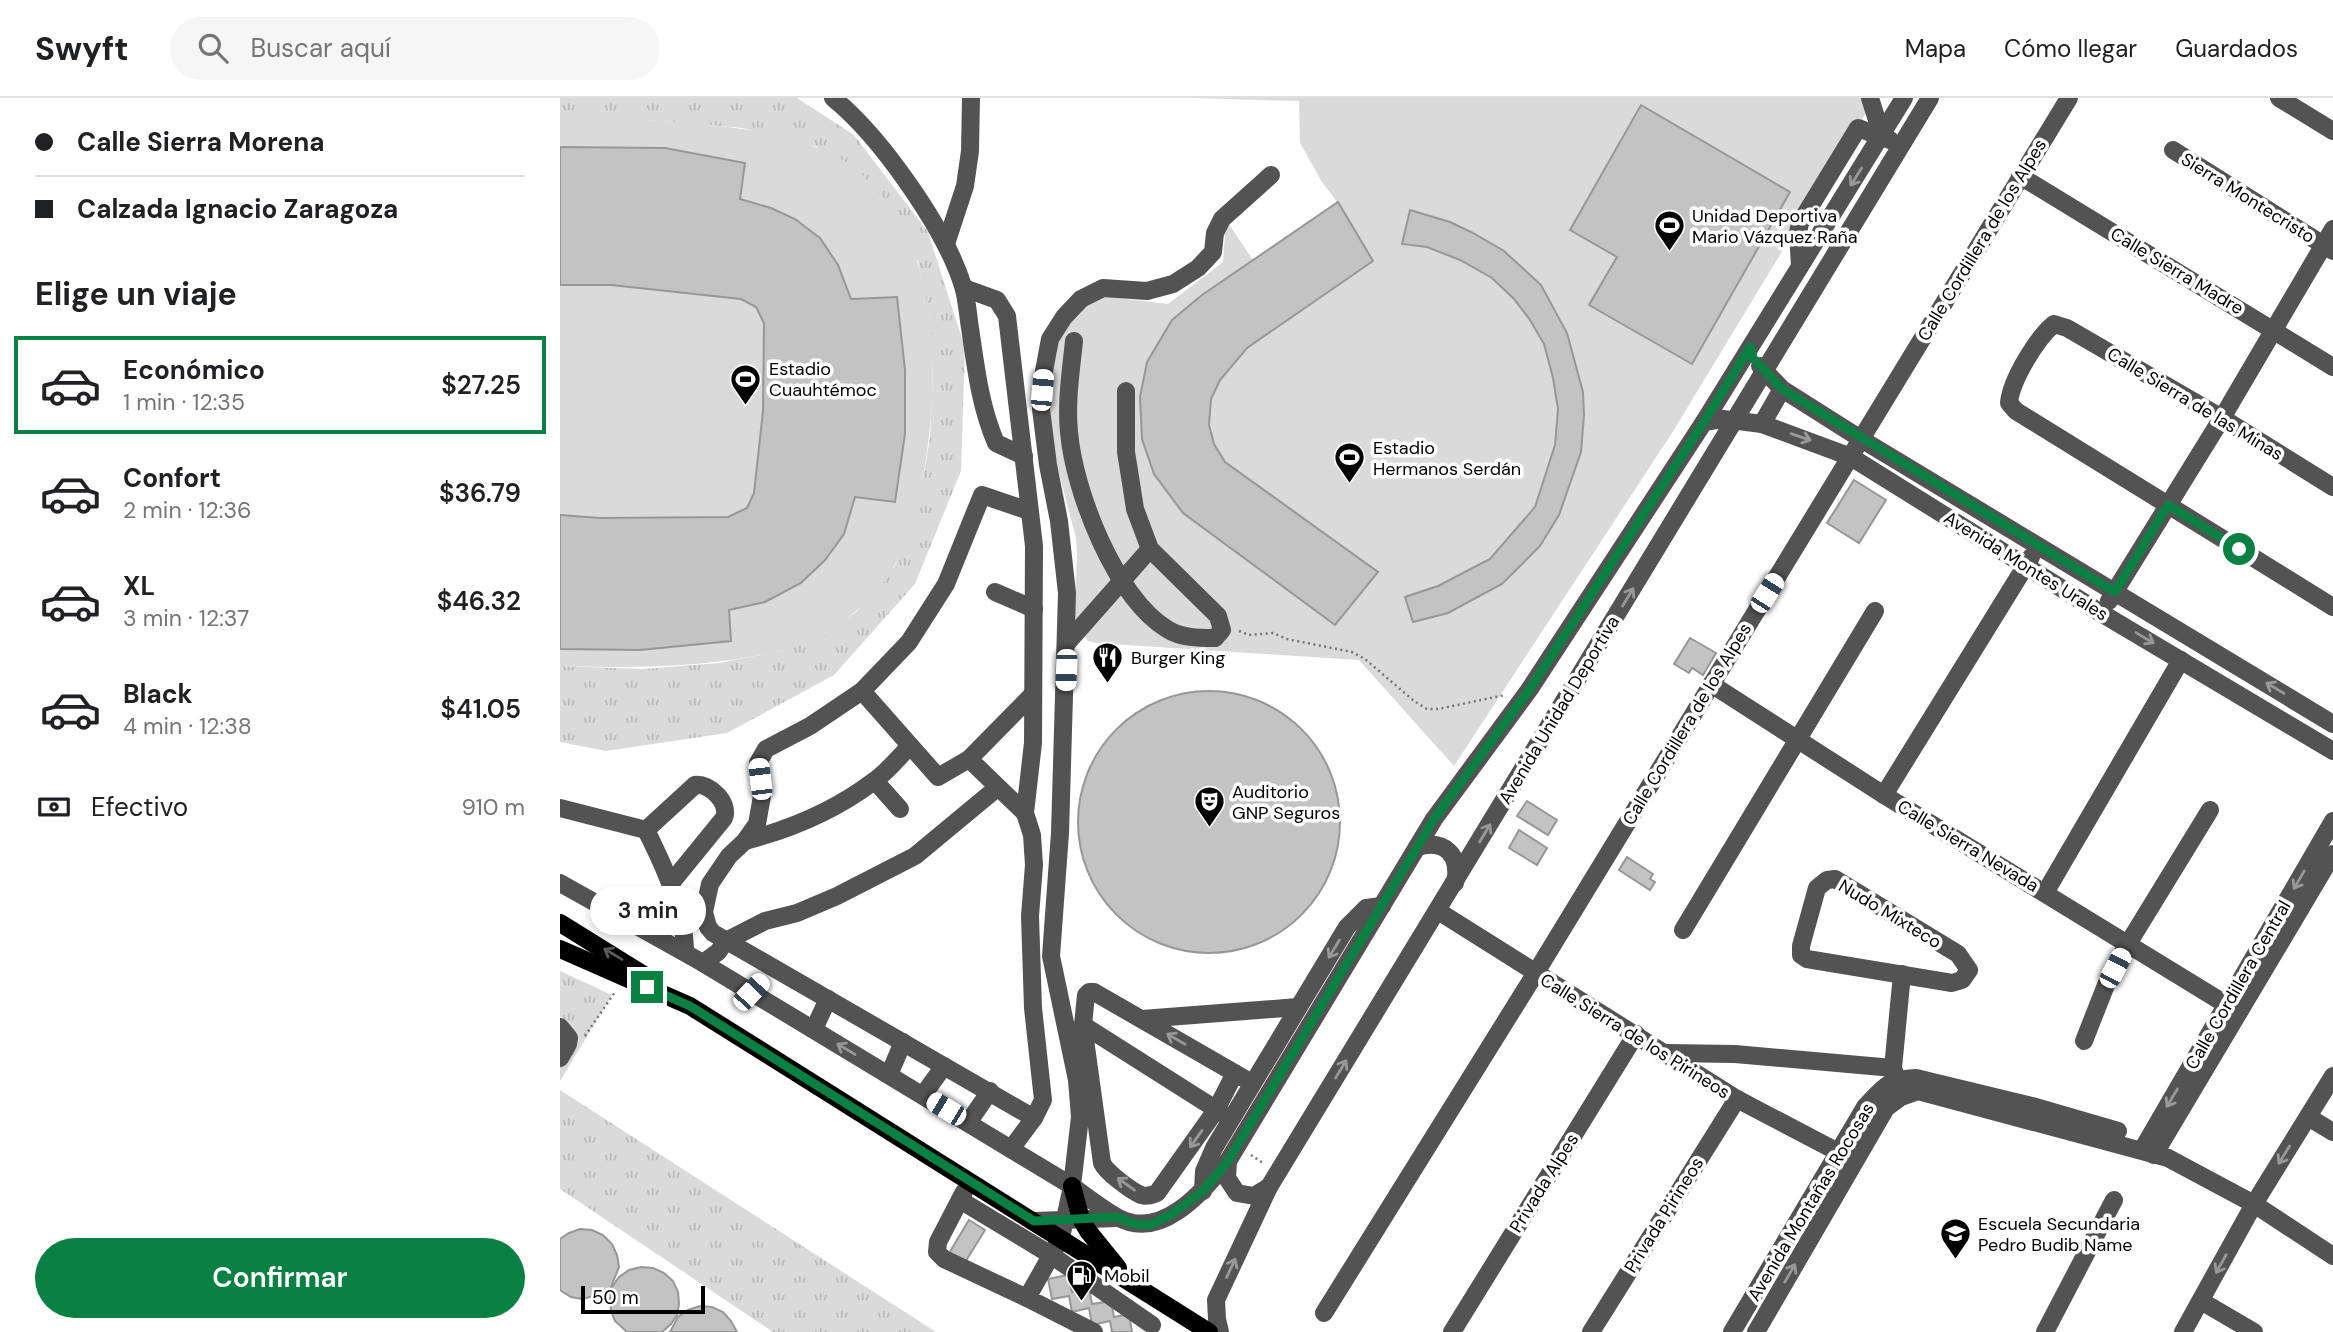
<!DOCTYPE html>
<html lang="es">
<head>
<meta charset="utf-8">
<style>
	body { margin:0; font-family:"DM Sans",sans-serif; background:#f6f6f6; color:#202124; height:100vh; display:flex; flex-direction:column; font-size:26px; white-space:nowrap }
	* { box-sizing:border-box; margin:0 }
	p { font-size:23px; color:#757577 }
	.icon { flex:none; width:38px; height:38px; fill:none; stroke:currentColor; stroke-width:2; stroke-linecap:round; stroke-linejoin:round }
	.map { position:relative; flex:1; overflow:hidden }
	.panel { display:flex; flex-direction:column; background:#fff; width:560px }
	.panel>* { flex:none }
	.top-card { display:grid; align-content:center; height:154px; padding:0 35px; background:#fff }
	.scale { position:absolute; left:21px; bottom:18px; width:124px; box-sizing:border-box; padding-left:7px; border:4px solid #000; border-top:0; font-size:19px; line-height:24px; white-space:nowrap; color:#000; -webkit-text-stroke:5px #fff; paint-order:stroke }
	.end { position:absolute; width:32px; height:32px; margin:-16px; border:9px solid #0b8043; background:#fff; box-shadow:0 0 0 4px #fff }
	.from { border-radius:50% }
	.bubble { position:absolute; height:49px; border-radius:24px; background:#fff; box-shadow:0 4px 10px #0003; font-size:23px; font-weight:600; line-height:49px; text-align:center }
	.car { position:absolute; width:21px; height:42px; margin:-21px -10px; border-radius:9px; box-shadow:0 0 5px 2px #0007; background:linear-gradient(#fff 24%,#345 0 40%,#fff 0 76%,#345 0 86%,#fff 0) }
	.top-card b { display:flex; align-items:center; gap:24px; height:66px; font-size:26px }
	.top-card b+b { border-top:2px solid #e0e0e0 }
	.top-card i { width:18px; height:18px; background:#202124 }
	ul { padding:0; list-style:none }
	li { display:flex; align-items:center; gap:21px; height:98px; margin:0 14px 10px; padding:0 21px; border:4px solid transparent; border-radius:0px }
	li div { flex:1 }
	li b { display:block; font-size:26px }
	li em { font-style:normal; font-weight:600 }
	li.current { border-color:#0b8043 }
	li>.icon { width:63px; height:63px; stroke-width:1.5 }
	h2 { padding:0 35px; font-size:32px; line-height:84px }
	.pay { display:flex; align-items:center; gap:18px; height:77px; padding:0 35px; font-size:26px }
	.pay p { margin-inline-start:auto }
	.primary-button { display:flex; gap:14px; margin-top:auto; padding:14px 35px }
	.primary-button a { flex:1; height:80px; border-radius:42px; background:#0b8043; color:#fff; font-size:28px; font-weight:600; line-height:80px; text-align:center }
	header { display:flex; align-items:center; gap:42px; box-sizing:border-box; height:98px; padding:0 35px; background:#fff; border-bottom:2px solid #e0e0e0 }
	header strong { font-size:33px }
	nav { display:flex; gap:38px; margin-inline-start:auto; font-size:24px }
	.search { width:490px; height:63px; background:#f6f6f6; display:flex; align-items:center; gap:18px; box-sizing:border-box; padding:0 24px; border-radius:38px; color:#757577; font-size:26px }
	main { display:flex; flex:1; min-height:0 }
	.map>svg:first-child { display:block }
</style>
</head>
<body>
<header>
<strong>Swyft</strong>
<div class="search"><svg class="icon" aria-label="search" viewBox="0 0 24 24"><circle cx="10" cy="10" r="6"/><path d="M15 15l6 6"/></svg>Buscar aquí</div>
<nav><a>Mapa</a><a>Cómo llegar</a><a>Guardados</a></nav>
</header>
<main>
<section class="panel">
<div class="top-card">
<b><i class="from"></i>Calle Sierra Morena</b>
<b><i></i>Calzada Ignacio Zaragoza</b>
</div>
<h2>Elige un viaje</h2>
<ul>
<li class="current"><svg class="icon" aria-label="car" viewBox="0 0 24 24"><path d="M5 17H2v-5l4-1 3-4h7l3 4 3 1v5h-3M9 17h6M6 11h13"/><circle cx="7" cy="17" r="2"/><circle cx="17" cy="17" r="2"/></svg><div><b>Económico</b><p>1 min · 12:35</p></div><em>$27.25</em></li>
<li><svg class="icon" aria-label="car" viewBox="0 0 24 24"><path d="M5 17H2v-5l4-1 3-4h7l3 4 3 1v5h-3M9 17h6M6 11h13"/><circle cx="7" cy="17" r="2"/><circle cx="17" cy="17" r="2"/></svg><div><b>Confort</b><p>2 min · 12:36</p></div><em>$36.79</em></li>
<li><svg class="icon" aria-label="car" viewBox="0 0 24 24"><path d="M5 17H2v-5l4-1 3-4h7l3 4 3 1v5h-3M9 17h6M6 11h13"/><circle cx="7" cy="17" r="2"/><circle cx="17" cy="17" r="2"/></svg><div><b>XL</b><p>3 min · 12:37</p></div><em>$46.32</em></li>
<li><svg class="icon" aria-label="car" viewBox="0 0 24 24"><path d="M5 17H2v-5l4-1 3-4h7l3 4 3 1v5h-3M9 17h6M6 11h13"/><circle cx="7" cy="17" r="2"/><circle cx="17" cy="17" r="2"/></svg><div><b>Black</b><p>4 min · 12:38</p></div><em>$41.05</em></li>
</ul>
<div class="pay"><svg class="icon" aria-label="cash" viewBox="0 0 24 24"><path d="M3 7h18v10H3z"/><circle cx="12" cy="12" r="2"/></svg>Efectivo<p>910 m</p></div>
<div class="primary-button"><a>Confirmar</a></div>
</section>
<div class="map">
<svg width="1773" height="1234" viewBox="0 0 1773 1234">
	<defs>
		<pattern id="grass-tufts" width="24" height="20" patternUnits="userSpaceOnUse" patternTransform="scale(1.75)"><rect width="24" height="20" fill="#dadada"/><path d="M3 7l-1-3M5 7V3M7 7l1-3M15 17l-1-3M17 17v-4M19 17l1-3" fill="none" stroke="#b9b9b9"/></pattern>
	</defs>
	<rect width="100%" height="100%" fill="#fff"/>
	<g fill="url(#grass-tufts)">
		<polygon points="0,0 237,0 294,37 368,134 405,250 401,373 355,486 274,577 167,635 46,653 0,644 0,568 83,571 159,565 220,553 264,537 296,514 334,469 358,411 370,340 373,276 369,217 358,163 257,49 182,30 101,23 0,20"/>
		<polygon points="0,873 52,897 0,983"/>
		<polygon points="0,992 376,1234 213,1234 0,1091"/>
	</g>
	<g fill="#dadada">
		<polygon points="633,0 1315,0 1112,335 894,668 799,562 536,545 528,543 516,528 514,520 517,457 516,440 495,360 489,323 490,276 500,234 527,205 541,198 608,206 663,164 666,122 693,162 777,104 762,84 740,45 739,3"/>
		<path d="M15,19C96,23 222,22 291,67C298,71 304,79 310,85C381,154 379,278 365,368C363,382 362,398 358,411C353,429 343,449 335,466C323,491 290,521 267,535C246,548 218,554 195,558C130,570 66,570 0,568V20Z"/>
	</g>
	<g fill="#c3c3c3" stroke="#979797" stroke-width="2">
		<polygon points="1081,7 1230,94 1132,266 1029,207 1057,159 1010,132"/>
		<polygon points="0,49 105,50 185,65 180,101 211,110 235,121 260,140 278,167 291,201 337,199 345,272 345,336 335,404 295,399 284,436 265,462 241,485 205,504 169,512 171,543 80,552 0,551 0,417 40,420 168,419 187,410 194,395 203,313 204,225 196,209 181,201 51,187 0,187"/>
		<polygon points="778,104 813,163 687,250 660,282 651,301 649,327 654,346 665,364 818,474 775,527 623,415 594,376 582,341 580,299 587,264 612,222 642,197"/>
		<polygon points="850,112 890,124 913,135 944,153 981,187 1007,235 1023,294 1024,317 1021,354 999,417 980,448 942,486 888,515 853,524 845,499 878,488 930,461 975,409 995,347 998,311 993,280 984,246 970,222 954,201 932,180 900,162 867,149 842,146"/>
		<polygon points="1294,382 1326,402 1299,445 1267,425"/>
		<polygon points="1130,540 1156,555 1143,577 1132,570 1129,575 1114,566"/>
		<circle cx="649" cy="724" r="131"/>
		<polygon points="967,703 997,722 988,737 957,718"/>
		<polygon points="959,732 987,750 977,767 949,750"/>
		<polygon points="1067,759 1093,776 1090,781 1095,784 1090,792 1059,772"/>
		<polygon points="409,1122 425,1132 404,1166 388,1157"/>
		<polygon points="20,1131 32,1132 43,1137 52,1146 57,1157 59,1169 51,1189 42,1196 22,1201 11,1199 0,1192 0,1141 9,1135"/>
		<polygon points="81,1169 93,1170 104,1175 113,1183 118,1194 119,1206 117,1217 111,1226 102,1234 67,1234 55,1223 51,1213 50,1201 52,1189 59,1179 69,1172"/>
		<polygon points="508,1177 512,1194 529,1190 532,1206 551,1203 554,1219 569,1216 572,1234 552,1234 550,1223 532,1227 529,1210 512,1214 509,1198 492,1201 488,1181"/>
		<polygon points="140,1208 152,1209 163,1214 171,1223 177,1234 110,1234 118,1219 128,1212"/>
	</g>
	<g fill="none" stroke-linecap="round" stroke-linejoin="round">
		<g stroke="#757575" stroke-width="2.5" stroke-dasharray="2 3.5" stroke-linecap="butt">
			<polyline points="679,533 689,537 713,535 727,541 792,554 805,561 854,603 867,611 878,611 945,597"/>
			<polyline points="25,938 55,894"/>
			<polyline points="691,1057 703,1065"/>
		</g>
		<g stroke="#535353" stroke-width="18">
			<path d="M273,0C320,38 385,130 403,188C407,201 408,217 410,230C416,270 420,308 436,345L464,358"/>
			<polyline points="1310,0 1322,38"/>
			<polyline points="1719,0 1773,33"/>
			<polyline points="1613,52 1773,153"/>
			<polyline points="1460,78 1773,269"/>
			<polyline points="386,146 405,88 410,53 411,0"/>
			<polyline points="1240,168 1238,135 1240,125 1298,30 1330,42"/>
			<polyline points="404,190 437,202 447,218 474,448 473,645 465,715 472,737 474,767 470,818 473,910 483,1002 474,1020 153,835 148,829 144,814 150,786 169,758 185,743 197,726 202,698 198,665 206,651 250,628 302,593 349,544 386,486 422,397 469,413"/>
			<path d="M514,243C511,273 506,303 509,334C514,393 555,499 607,531C621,540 639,540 655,540L662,532L658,518L590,451L575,411L571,385L566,354V293"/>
			<polyline points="1200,268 1222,291 1301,341 1773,626"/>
			<polyline points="1144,324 1163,321 1202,326 1291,359 1541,515 1773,653"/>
			<polyline points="1202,326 1222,291"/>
			<path d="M1773,389L1662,320L1507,230L1494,226C1477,240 1451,282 1449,305L1456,313L1773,509"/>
			<polyline points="435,494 474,511"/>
			<polyline points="1549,503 1662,320 1773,131"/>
			<polyline points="507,545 590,451"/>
			<polyline points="1151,586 1324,697 1667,907"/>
			<polyline points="302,593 378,679 409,661 465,715"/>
			<polyline points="409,661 473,596"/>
			<polyline points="315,683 340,711"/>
			<polyline points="1324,697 1471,459"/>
			<path d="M0,710L86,732C104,768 125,813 125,854"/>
			<path d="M86,732L135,687C150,685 170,705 164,720L111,785"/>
			<path d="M185,743C231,731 276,712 314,683C327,674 338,660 349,649"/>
			<path d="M857,749C885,741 901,757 895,785"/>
			<polygon points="1275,781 1398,856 1409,872 1402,882 1392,885 1247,861 1241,857 1241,848 1257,790 1267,782"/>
			<path d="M0,785L143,865L512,1088C526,1098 541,1110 557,1119C601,1144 642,1094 668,1063L874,721L969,592L1144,324L1344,0"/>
			<polyline points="1485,795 1621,562"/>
			<polyline points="878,813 1177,1001 1278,1054"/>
			<polyline points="1123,832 1315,513"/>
			<polyline points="143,865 158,854 166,843 205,823 237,815 277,798 355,758 437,690"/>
			<polyline points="582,921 738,909"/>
			<polyline points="523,927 665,1017"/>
			<polyline points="0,929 9,940 8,946 0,960"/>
			<polyline points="254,931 268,901"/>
			<polyline points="1524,943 1546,887 1563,854 1650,712"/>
			<polyline points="1107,955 1175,956 1333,970"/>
			<path d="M675,975L656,1012L597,1095C592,1097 587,1099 581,1097C570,1092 546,1074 542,1065L523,927L526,897L529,894H534L692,985"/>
			<polyline points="329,977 343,944"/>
			<polyline points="1337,981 1333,970 1342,876"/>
			<polyline points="363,997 384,968"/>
			<polyline points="1748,1019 1773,1034"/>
			<polyline points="408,1025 430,993"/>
			<polyline points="451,1051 474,1020"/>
			<polyline points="1582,1052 1773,723"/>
			<polyline points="1594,1057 1773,756"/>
			<polyline points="668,1063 667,1080 677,1095 694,1098 709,1089"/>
			<polyline points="643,1093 644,1073 654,1050 787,829 806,810 822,808"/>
			<polyline points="404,1094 378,1144 377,1154 384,1161 467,1200"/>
			<polyline points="400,1102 491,1157 592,1227"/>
			<polyline points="474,1123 557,1120"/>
			<polyline points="1641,1203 1694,1234"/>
			<polyline points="764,1215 975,876 1509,0"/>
			<polyline points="534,1234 467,1200 501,1140 512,1088 520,1019 517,982 491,858 500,735 507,495 499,423 488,367 481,311 484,273 490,241 504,219 521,201 543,190 587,193 613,186 638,170 653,154 655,135 662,121 711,77"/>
			<polyline points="660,1234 657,1221 656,1202 709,1089 1370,0"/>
			<polyline points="892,1234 1076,936"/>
			<polyline points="1031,1234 1177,1001"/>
			<path d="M1172,1234L1305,1009C1324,989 1328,981 1356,980L1472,1008L1558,1033"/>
			<polyline points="1196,1234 1326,1010 1341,999 1358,993 1608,1060 1694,1106 1773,1158"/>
			<polyline points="1485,1234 1554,1102"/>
			<polyline points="1623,1234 1694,1106 1773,978"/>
		</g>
		<g stroke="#000" stroke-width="18">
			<polyline points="0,825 95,884"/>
			<polyline points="0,851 130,908 649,1234"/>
			<polyline points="512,1088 521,1121 528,1133 558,1170"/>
		</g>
	</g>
	<defs><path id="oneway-shaft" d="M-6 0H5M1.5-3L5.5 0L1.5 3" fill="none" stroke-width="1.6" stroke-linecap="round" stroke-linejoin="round" transform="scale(1.75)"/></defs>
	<g stroke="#989898">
		<use href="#oneway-shaft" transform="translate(1296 79) rotate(122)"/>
		<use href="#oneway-shaft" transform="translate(1241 339) rotate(19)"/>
		<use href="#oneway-shaft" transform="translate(1068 499) rotate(-59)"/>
		<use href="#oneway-shaft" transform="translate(1585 540) rotate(31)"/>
		<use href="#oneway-shaft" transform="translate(1715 590) rotate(-149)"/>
		<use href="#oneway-shaft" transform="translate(925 735) rotate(-59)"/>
		<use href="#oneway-shaft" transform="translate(1739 782) rotate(120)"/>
		<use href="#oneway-shaft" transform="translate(774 851) rotate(121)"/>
		<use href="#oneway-shaft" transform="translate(616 941) rotate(-150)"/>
		<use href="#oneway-shaft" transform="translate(286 951) rotate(-149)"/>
		<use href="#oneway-shaft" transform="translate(781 971) rotate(-59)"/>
		<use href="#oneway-shaft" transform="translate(1612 1000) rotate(121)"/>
		<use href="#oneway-shaft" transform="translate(636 1041) rotate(125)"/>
		<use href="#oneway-shaft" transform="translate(1724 1057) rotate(122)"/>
		<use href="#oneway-shaft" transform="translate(566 1086) rotate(-145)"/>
		<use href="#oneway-shaft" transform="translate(1661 1166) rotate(119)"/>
		<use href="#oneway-shaft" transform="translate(671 1170) rotate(-65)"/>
		<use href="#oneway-shaft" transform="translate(1230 1175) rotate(-60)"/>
	</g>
	<use stroke="#595959" href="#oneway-shaft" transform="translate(53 856) rotate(-149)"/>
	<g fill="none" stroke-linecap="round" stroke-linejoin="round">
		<polyline stroke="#0b8043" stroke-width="9" points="87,889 130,908 474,1123 557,1119 575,1126 590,1127 612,1116 643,1093 668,1063 874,721 969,592 1144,324 1190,249 1193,260 1222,291 1555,494 1608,407 1679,451"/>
	</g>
	<defs>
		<symbol id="stadium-pin" viewBox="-11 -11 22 30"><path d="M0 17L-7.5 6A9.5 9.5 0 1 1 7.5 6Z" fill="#000" stroke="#fff"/><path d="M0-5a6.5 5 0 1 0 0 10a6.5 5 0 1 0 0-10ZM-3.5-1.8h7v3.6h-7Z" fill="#fff"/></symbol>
		<symbol id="restaurant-pin" viewBox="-11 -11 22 30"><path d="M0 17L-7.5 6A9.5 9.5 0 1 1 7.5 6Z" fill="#000" stroke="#fff"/><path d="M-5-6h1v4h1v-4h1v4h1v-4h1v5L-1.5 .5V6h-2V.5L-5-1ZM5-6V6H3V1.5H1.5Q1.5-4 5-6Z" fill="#fff"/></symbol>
		<symbol id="theatre-pin" viewBox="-11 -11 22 30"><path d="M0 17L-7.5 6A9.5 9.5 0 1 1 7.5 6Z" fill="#000" stroke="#fff"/><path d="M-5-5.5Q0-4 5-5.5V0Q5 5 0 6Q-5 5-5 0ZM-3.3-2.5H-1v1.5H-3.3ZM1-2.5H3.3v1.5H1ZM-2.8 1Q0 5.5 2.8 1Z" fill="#fff"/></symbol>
		<symbol id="school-pin" viewBox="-11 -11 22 30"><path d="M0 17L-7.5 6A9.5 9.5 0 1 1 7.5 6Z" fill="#000" stroke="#fff"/><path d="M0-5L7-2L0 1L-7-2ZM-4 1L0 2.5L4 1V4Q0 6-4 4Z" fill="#fff"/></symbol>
		<symbol id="fuel-pin" viewBox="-11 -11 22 30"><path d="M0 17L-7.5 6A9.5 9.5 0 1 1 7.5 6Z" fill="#000" stroke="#fff"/><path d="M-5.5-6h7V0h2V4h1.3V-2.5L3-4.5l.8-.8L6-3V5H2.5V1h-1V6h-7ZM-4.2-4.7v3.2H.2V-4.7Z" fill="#fff"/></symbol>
	</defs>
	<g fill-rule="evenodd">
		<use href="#stadium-pin" x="1092" y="110" width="35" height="47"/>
		<use href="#stadium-pin" x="168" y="264" width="35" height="47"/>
		<use href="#stadium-pin" x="772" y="342" width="35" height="47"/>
		<use href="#restaurant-pin" x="530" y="542" width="35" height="47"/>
		<use href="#theatre-pin" x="632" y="686" width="35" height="47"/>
		<use href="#school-pin" x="1378" y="1118" width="35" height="47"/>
		<use href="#fuel-pin" x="504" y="1160" width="35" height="47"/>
	</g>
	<g text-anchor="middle" stroke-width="7" stroke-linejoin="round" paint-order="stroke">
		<g font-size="18" fill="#000" stroke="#fff">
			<text transform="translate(1688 100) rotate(32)" y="6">Sierra Montecristo</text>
			<text transform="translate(1422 142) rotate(-59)" y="6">Calle Cordillera de los Alpes</text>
			<text transform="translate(1617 173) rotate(31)" y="6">Calle Sierra Madre</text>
			<text transform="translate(1635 306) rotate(31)" y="6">Calle Sierra de las Minas</text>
			<text transform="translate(1466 468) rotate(32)" y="6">Avenida Montes Urales</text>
			<text transform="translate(999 612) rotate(-59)" y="6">Avenida Unidad Deportiva</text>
			<text transform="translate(1127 626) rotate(-59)" y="6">Calle Cordillera de los Alpes</text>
			<text transform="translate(1408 748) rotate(31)" y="6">Calle Sierra Nevada</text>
			<text transform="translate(1330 816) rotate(31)" y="6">Nudo Mixteco</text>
			<text transform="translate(1678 887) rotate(-60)" y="6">Calle Cordillera Central</text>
			<text transform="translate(1075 938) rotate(32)" y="6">Calle Sierra de los Pirineos</text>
			<text transform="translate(984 1085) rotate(-58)" y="6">Privada Alpes</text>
			<text transform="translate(1251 1104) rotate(-59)" y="6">Avenida Montañas Rocosas</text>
			<text transform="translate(1104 1117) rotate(-58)" y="6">Privada Pirineos</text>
		</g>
		<g font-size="18" fill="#000" stroke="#fff" text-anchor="start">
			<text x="1132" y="124">Unidad Deportiva<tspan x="1132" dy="21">Mario Vázquez Raña</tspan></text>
			<text x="209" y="277">Estadio<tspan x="209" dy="21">Cuauhtémoc</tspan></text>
			<text x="813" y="356">Estadio<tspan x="813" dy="21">Hermanos Serdán</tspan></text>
			<text x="571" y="566">Burger King</text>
			<text x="672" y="700">Auditorio<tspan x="672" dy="21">GNP Seguros</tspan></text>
			<text x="1418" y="1132">Escuela Secundaria<tspan x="1418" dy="21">Pedro Budib Name</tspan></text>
			<text x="544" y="1184">Mobil</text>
		</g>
	</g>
</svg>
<div class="scale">50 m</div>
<i class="end from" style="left:1679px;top:451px"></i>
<i class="end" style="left:87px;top:889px"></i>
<div class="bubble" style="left:30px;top:788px;width:116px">3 min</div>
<i class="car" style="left:482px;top:292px;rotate:5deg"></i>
<i class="car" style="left:1207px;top:495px;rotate:32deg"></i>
<i class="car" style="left:506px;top:572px;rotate:182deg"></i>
<i class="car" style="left:200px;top:681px;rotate:353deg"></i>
<i class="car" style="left:1555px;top:870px;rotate:28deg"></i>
<i class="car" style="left:191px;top:894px;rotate:43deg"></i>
<i class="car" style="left:386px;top:1011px;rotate:301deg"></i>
</div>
</main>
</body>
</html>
